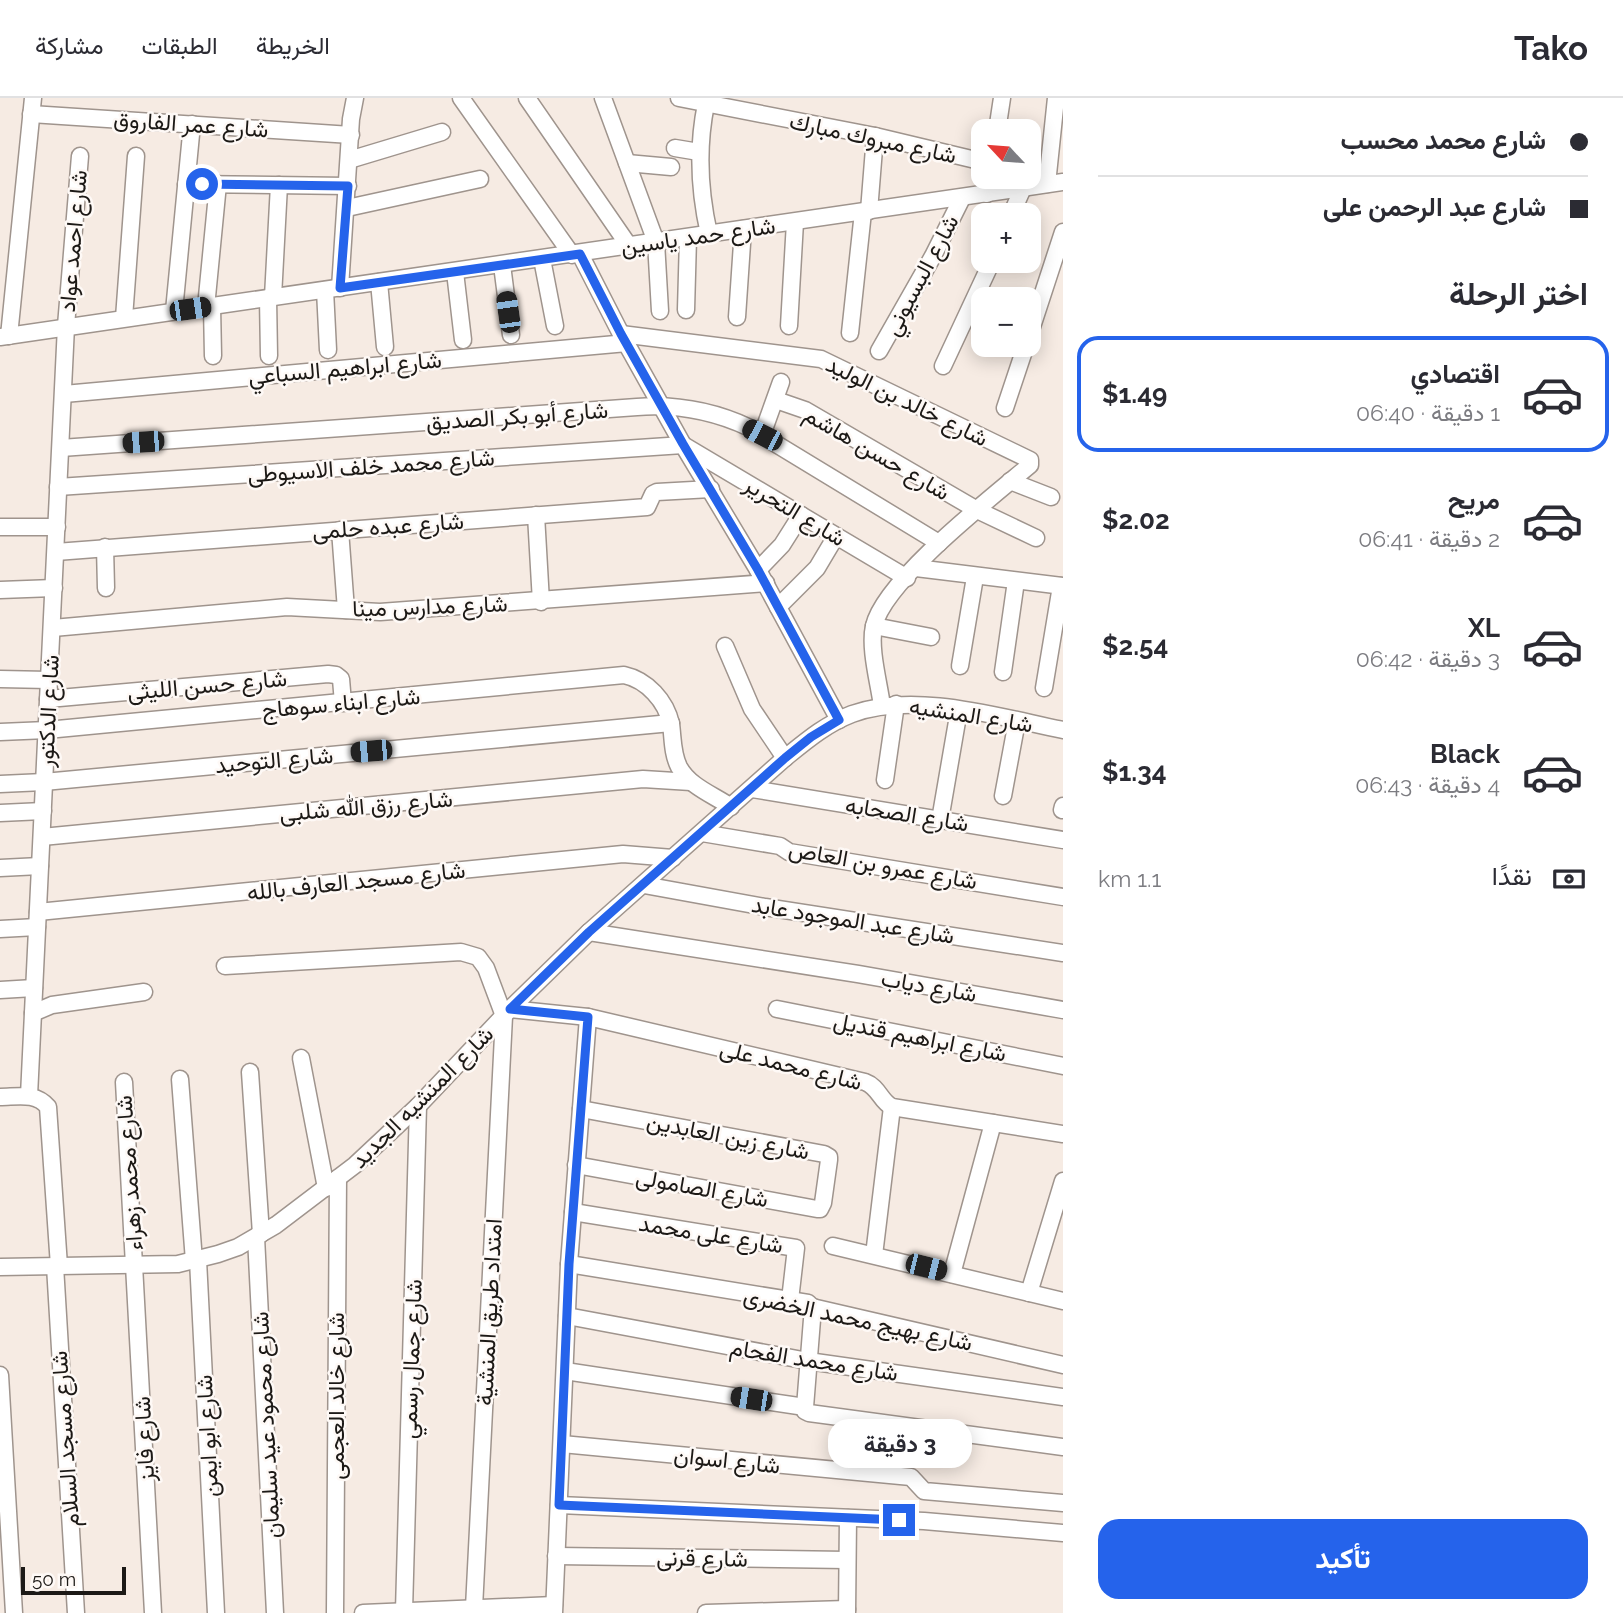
<!DOCTYPE html>
<html lang="ar">
<head>
<meta charset="utf-8">
<style>
	body { margin:0; font-family:Raleway,Vazirmatn,sans-serif; background:#f7f7f7; color:#2b2b33; direction:rtl; height:100vh; display:flex; flex-direction:column; font-size:26px; white-space:nowrap }
	* { box-sizing:border-box; margin:0 }
	p { font-size:23px; color:#7c7c81 }
	.icon { flex:none; width:38px; height:38px; fill:none; stroke:currentColor; stroke-width:2; stroke-linecap:round; stroke-linejoin:round }
	.map { position:relative; flex:1; overflow:hidden; direction:ltr }
	.drawer { display:flex; flex-direction:column; background:#fff; width:560px }
	.drawer>* { flex:none }
	.banner { display:grid; align-content:center; height:154px; padding:0 35px; background:#fff }
	.needle { width:46px; rotate:296deg }
	.buttons { position:absolute; left:971px; top:21px; display:grid; gap:14px }
	.buttons a { display:grid; place-items:center; width:70px; height:70px; border-radius:14px; background:#fff; box-shadow:0 4px 18px #0003; font-size:35px }
	.scale { position:absolute; left:21px; bottom:18px; width:105px; box-sizing:border-box; padding-left:7px; border:4px solid #1c1916; border-top:0; font-size:19px; line-height:24px; white-space:nowrap; color:#1c1916; -webkit-text-stroke:5px #fef9f6; paint-order:stroke }
	.end { position:absolute; width:32px; height:32px; margin:-16px; border:9px solid #2563eb; background:#fff; box-shadow:0 0 0 4px #fff }
	.from { border-radius:50% }
	.bubble { position:absolute; height:49px; border-radius:21px; background:#fff; box-shadow:0 4px 18px #0003; font-size:23px; font-weight:700; line-height:49px; text-align:center; direction:rtl }
	.car { position:absolute; width:21px; height:42px; margin:-21px -10px; border-radius:9px; box-shadow:0 0 5px 2px #0007; background:linear-gradient(#222 24%,#8ab4d8 0 40%,#222 0 76%,#8ab4d8 0 86%,#222 0) }
	.banner b { display:flex; align-items:center; gap:24px; height:66px; font-size:26px }
	.banner b+b { border-top:2px solid #e1e1e2 }
	.banner i { width:18px; height:18px; background:#2b2b33 }
	ul { padding:0; list-style:none }
	li { display:flex; align-items:center; gap:21px; height:116px; margin:0 14px 10px; padding:0 21px; border:4px solid transparent; border-radius:21px }
	li div { flex:1 }
	li b { display:block; font-size:26px }
	li em { font-style:normal; font-weight:700 }
	li.on { border-color:#2563eb }
	li>.icon { width:63px; height:63px; stroke-width:1.5 }
	h2 { padding:0 35px; font-size:32px; line-height:84px }
	.pay { display:flex; align-items:center; gap:18px; height:77px; padding:0 35px; font-size:26px }
	.pay p { margin-inline-start:auto }
	.primary-button { display:flex; gap:14px; margin-top:auto; padding:14px 35px }
	.primary-button a { flex:1; height:80px; border-radius:21px; background:#2563eb; color:#fff; font-size:28px; font-weight:700; line-height:80px; text-align:center }
	header { display:flex; align-items:center; gap:42px; box-sizing:border-box; height:98px; padding:0 35px; background:#fff; border-bottom:2px solid #e1e1e2 }
	header strong { font-size:33px }
	nav { display:flex; gap:38px; margin-inline-start:auto; font-size:24px }
	main { display:flex; flex:1; min-height:0 }
	.map>svg:first-child { display:block }
</style>
</head>
<body>
<header>
<strong>Tako</strong>
<nav><a>الخريطة</a><a>الطبقات</a><a>مشاركة</a></nav>
</header>
<main>
<section class="drawer">
<div class="banner">
<b><i class="from"></i>شارع محمد محسب</b>
<b><i></i>شارع عبد الرحمن على</b>
</div>
<h2>اختر الرحلة</h2>
<ul>
<li class="on"><svg class="icon" aria-label="car" viewBox="0 0 24 24"><path d="M5 17H2v-5l4-1 3-4h7l3 4 3 1v5h-3M9 17h6M6 11h13"/><circle cx="7" cy="17" r="2"/><circle cx="17" cy="17" r="2"/></svg><div><b>اقتصادي</b><p>1 دقيقة · 06:40</p></div><em>$1.49</em></li>
<li><svg class="icon" aria-label="car" viewBox="0 0 24 24"><path d="M5 17H2v-5l4-1 3-4h7l3 4 3 1v5h-3M9 17h6M6 11h13"/><circle cx="7" cy="17" r="2"/><circle cx="17" cy="17" r="2"/></svg><div><b>مريح</b><p>2 دقيقة · 06:41</p></div><em>$2.02</em></li>
<li><svg class="icon" aria-label="car" viewBox="0 0 24 24"><path d="M5 17H2v-5l4-1 3-4h7l3 4 3 1v5h-3M9 17h6M6 11h13"/><circle cx="7" cy="17" r="2"/><circle cx="17" cy="17" r="2"/></svg><div><b>XL</b><p>3 دقيقة · 06:42</p></div><em>$2.54</em></li>
<li><svg class="icon" aria-label="car" viewBox="0 0 24 24"><path d="M5 17H2v-5l4-1 3-4h7l3 4 3 1v5h-3M9 17h6M6 11h13"/><circle cx="7" cy="17" r="2"/><circle cx="17" cy="17" r="2"/></svg><div><b>Black</b><p>4 دقيقة · 06:43</p></div><em>$1.34</em></li>
</ul>
<div class="pay"><svg class="icon" aria-label="cash" viewBox="0 0 24 24"><path d="M3 7h18v10H3z"/><circle cx="12" cy="12" r="2"/></svg>نقدًا<p>1.1 km</p></div>
<div class="primary-button"><a>تأكيد</a></div>
</section>
<div class="map">
<svg width="1063" height="1515" viewBox="0 0 1063 1515">
	<rect width="100%" height="100%" fill="#f6ebe3"/>
	<g fill="none" stroke-linecap="round" stroke-linejoin="round">
		<defs>
			<g id="minor">
				<polyline points="461,0 572,157"/>
				<polyline points="527,0 629,148"/>
				<polyline points="603,0 656,144 660,213"/>
				<polyline points="679,0 875,38 984,64"/>
				<path d="M706,6C697,50 699,92 709,136"/>
				<polyline points="31,16 351,37"/>
				<polyline points="997,33 1002,0"/>
				<polyline points="675,50 699,54"/>
				<polyline points="349,62 442,34"/>
				<polyline points="627,65 671,69"/>
				<polyline points="186,86 348,88"/>
				<polyline points="1047,86 1056,0"/>
				<polyline points="987,96 990,79"/>
				<polyline points="347,110 480,81"/>
				<polyline points="869,113 875,38"/>
				<polyline points="1011,117 1023,90"/>
				<polyline points="580,156 621,236 683,347 758,472 839,622"/>
				<polyline points="542,161 555,228"/>
				<polyline points="502,167 511,237"/>
				<polyline points="455,174 463,242"/>
				<polyline points="379,184 385,249"/>
				<polyline points="340,190 351,21 355,0"/>
				<polyline points="325,192 328,252"/>
				<polyline points="273,199 279,87"/>
				<polyline points="268,200 269,258"/>
				<polyline points="212,208 213,258"/>
				<polyline points="206,209 218,86"/>
				<polyline points="686,212 688,140"/>
				<polyline points="174,213 192,26"/>
				<polyline points="737,219 743,131"/>
				<polyline points="124,220 136,58"/>
				<polyline points="789,228 795,124"/>
				<polyline points="850,235 863,114"/>
				<path d="M621,236L821,261L1030,362V367C992,399 884,483 874,528C869,550 879,585 882,608"/>
				<polyline points="9,238 33,0"/>
				<polyline points="1029,238 1063,134"/>
				<polyline points="0,239 1063,84"/>
				<polyline points="879,253 933,158 962,100"/>
				<polyline points="943,268 992,163"/>
				<polyline points="64,296 627,245"/>
				<polyline points="776,302 805,312 977,412 1036,440"/>
				<polyline points="1005,310 1026,247"/>
				<polyline points="762,337 781,284"/>
				<path d="M61,350L637,309C677,306 714,313 750,330L939,445"/>
				<polyline points="1010,383 1051,399"/>
				<polyline points="58,389 683,347 907,480"/>
				<polyline points="536,417 541,504"/>
				<polyline points="0,429 57,429"/>
				<polyline points="340,432 346,512"/>
				<polyline points="105,449 106,490"/>
				<polyline points="56,454 647,409 653,396 657,394 711,391"/>
				<polyline points="916,470 1063,488"/>
				<polyline points="758,472 782,447 801,417"/>
				<polyline points="0,492 54,490"/>
				<polyline points="778,509 817,470 836,438"/>
				<polyline points="874,528 931,539"/>
				<polyline points="53,530 287,509 380,514 766,485"/>
				<polyline points="725,548 752,611 785,660"/>
				<polyline points="960,568 975,479"/>
				<polyline points="1003,574 1016,483"/>
				<polyline points="0,581 49,582"/>
				<polyline points="1044,590 1061,488"/>
				<polyline points="48,601 328,576 336,577 341,581 343,605"/>
				<path d="M0,634L47,632L624,577C647,582 666,603 671,626C673,640 672,655 679,669C690,689 714,697 731,709"/>
				<polyline points="885,682 896,606"/>
				<polyline points="0,686 44,684 671,625"/>
				<polyline points="752,691 1063,742"/>
				<polyline points="1003,698 1017,623"/>
				<polyline points="1062,712 1063,708"/>
				<polyline points="0,715 43,713"/>
				<polyline points="940,722 959,612"/>
				<polyline points="702,735 780,748 789,754 1063,799"/>
				<polyline points="42,739 643,681 691,684"/>
				<polyline points="0,770 40,768"/>
				<polyline points="644,787 765,809 1063,855"/>
				<polyline points="38,814 623,756 673,760"/>
				<polyline points="0,831 37,829"/>
				<polyline points="589,834 858,876 1063,912"/>
				<polyline points="225,868 461,854 478,859 486,870 504,918 474,1510"/>
				<polyline points="0,892 34,890"/>
				<path d="M510,911L588,919L865,984C879,989 880,1003 892,1009L1063,1036"/>
				<polyline points="777,911 1063,968"/>
				<polyline points="33,915 52,907 144,894"/>
				<polyline points="301,960 326,1090"/>
				<polyline points="250,974 261,1136"/>
				<polyline points="180,981 194,1163"/>
				<polyline points="124,984 153,1515"/>
				<polyline points="29,998 66,228 80,58"/>
				<path d="M0,999C17,999 36,994 48,1009L59,1168"/>
				<polyline points="576,1067 817,1111 820,1111 823,1105 829,1062 829,1059 824,1056 581,1011"/>
				<polyline points="573,1114 796,1150 790,1202"/>
				<polyline points="256,1139 275,1515"/>
				<polyline points="833,1148 1063,1203"/>
				<polyline points="874,1157 892,1009"/>
				<polyline points="198,1162 216,1515"/>
				<polyline points="569,1166 808,1205 812,1209 1063,1267"/>
				<polyline points="55,1168 76,1515"/>
				<path d="M0,1169L178,1166L218,1156L238,1149L276,1127L355,1067L418,1008L510,911L589,834L785,660C806,643 826,626 852,616C915,593 999,619 1063,632"/>
				<polyline points="952,1176 993,1025"/>
				<polyline points="1029,1195 1063,1083"/>
				<polyline points="567,1218 808,1263 1063,1299"/>
				<polyline points="565,1273 805,1309"/>
				<polyline points="0,1277 14,1515"/>
				<polyline points="805,1309 805,1313 809,1315 1063,1349"/>
				<polyline points="805,1309 813,1209"/>
				<polyline points="562,1346 911,1379 924,1393 1063,1405"/>
				<polyline points="559,1407 924,1423 1063,1435"/>
				<polyline points="556,1458 847,1462"/>
				<polyline points="404,1513 418,1008"/>
				<polyline points="335,1515 338,1080"/>
				<polyline points="363,1515 554,1507"/>
				<polyline points="554,1515 569,1166 588,919"/>
				<polyline points="706,1515 847,1511"/>
				<polyline points="847,1515 848,1420"/>
			</g>
		</defs>
		<use href="#minor" stroke="#9f948d" stroke-width="19"/>
		<use href="#minor" stroke="#fff" stroke-width="16"/>
	</g>
	<g fill="none" stroke-linecap="round" stroke-linejoin="round">
		<polyline stroke="#2563eb" stroke-width="9" points="202,86 348,88 340,190 580,156 621,236 683,346 758,472 839,622 811,639 785,660 589,834 510,911 588,919 569,1166 559,1407 899,1422"/>
	</g>
	<g text-anchor="middle" stroke-width="5" stroke-linejoin="round" paint-order="stroke">
		<g font-size="23" fill="#1c1916" stroke="#fef9f6">
			<text transform="translate(191 26) rotate(4)" y="8">شارع عمر الفاروق</text>
			<text transform="translate(873 40) rotate(12)" y="8">شارع مبروك مبارك</text>
			<text transform="translate(698 138) rotate(-8)" y="8">شارع حمد ياسين</text>
			<text transform="translate(73 143) rotate(-85)" y="8">شارع احمد عواد</text>
			<text transform="translate(921 177) rotate(-62)" y="8">شارع البسيوني</text>
			<text transform="translate(345 270) rotate(-5)" y="8">شارع ابراهيم السباعي</text>
			<text transform="translate(907 303) rotate(26)" y="8">شارع خالد بن الوليد</text>
			<text transform="translate(517 318) rotate(-4)" y="8">شارع أبو بكر الصديق</text>
			<text transform="translate(877 355) rotate(30)" y="8">شارع حسن هاشم</text>
			<text transform="translate(371 368) rotate(-4)" y="8">شارع محمد خلف الاسيوطى</text>
			<text transform="translate(795 413) rotate(31)" y="8">شارع التحرير</text>
			<text transform="translate(388 428) rotate(-4)" y="8">شارع عبده حلمى</text>
			<text transform="translate(430 508) rotate(-2)" y="8">شارع مدارس مينا</text>
			<text transform="translate(207 587) rotate(-5)" y="8">شارع حسن الليثى</text>
			<text transform="translate(341 605) rotate(-5)" y="8">شارع ابناء سوهاج</text>
			<text transform="translate(48 613) rotate(-87)" y="8">شارع الدكتور</text>
			<text transform="translate(971 617) rotate(9)" y="8">شارع المنشيه</text>
			<text transform="translate(274 662) rotate(-5)" y="8">شارع التوحيد</text>
			<text transform="translate(366 708) rotate(-5)" y="8">شارع رزق الله شلبى</text>
			<text transform="translate(907 716) rotate(9)" y="8">شارع الصحابه</text>
			<text transform="translate(883 767) rotate(10)" y="8">شارع عمرو بن العاص</text>
			<text transform="translate(356 783) rotate(-6)" y="8">شارع مسجد العارف بالله</text>
			<text transform="translate(853 822) rotate(9)" y="8">شارع عبد الموجود عابد</text>
			<text transform="translate(929 888) rotate(10)" y="8">شارع دياب</text>
			<text transform="translate(920 939) rotate(11)" y="8">شارع ابراهيم قنديل</text>
			<text transform="translate(791 967) rotate(14)" y="8">شارع محمد على</text>
			<text transform="translate(422 999) rotate(-45)" y="8">شارع المنشيه الجديد</text>
			<text transform="translate(728 1038) rotate(11)" y="8">شارع زين العابدين</text>
			<text transform="translate(129 1075) rotate(-94)" y="8">شارع محمد زهراء</text>
			<text transform="translate(702 1090) rotate(10)" y="8">شارع الصامولى</text>
			<text transform="translate(711 1136) rotate(9)" y="8">شارع على محمد</text>
			<text transform="translate(489 1214) rotate(-87)" y="8">امتداد طريق المنشية</text>
			<text transform="translate(858 1221) rotate(12)" y="8">شارع بهيج محمد الخضرى</text>
			<text transform="translate(411 1261) rotate(-88)" y="8">شارع جمال رسمي</text>
			<text transform="translate(814 1262) rotate(9)" y="8">شارع محمد الفحام</text>
			<text transform="translate(336 1298) rotate(-90)" y="8">شارع خالد العجمى</text>
			<text transform="translate(266 1327) rotate(-93)" y="8">شارع محمود عيد سليمان</text>
			<text transform="translate(207 1338) rotate(-93)" y="8">شارع ابو ايمن</text>
			<text transform="translate(65 1341) rotate(-94)" y="8">شارع مسجد السلام</text>
			<text transform="translate(144 1341) rotate(-93)" y="8">شارع فايز</text>
			<text transform="translate(727 1362) rotate(6)" y="8">شارع اسوان</text>
			<text transform="translate(702 1460) rotate(1)" y="8">شارع قرنى</text>
		</g>
	</g>
</svg>
<div class="buttons">
<a><svg class="needle" viewBox="-14 -14 28 28"><path d="M0-13l5 13h-10z" fill="#e53935"/><path d="M0 13l5-13h-10z" fill="#7c7c81"/></svg></a>
<a>+</a>
<a>−</a>
</div>
<div class="scale">50 m</div>
<i class="end from" style="left:202px;top:86px"></i>
<i class="end" style="left:899px;top:1422px"></i>
<div class="bubble" style="left:828px;top:1321px;width:144px">3 دقيقة</div>
<i class="car" style="left:190px;top:211px;rotate:82deg"></i>
<i class="car" style="left:508px;top:214px;rotate:352deg"></i>
<i class="car" style="left:762px;top:337px;rotate:297deg"></i>
<i class="car" style="left:143px;top:344px;rotate:266deg"></i>
<i class="car" style="left:371px;top:653px;rotate:265deg"></i>
<i class="car" style="left:926px;top:1169px;rotate:104deg"></i>
<i class="car" style="left:751px;top:1301px;rotate:279deg"></i>
</div>
</main>
</body>
</html>
